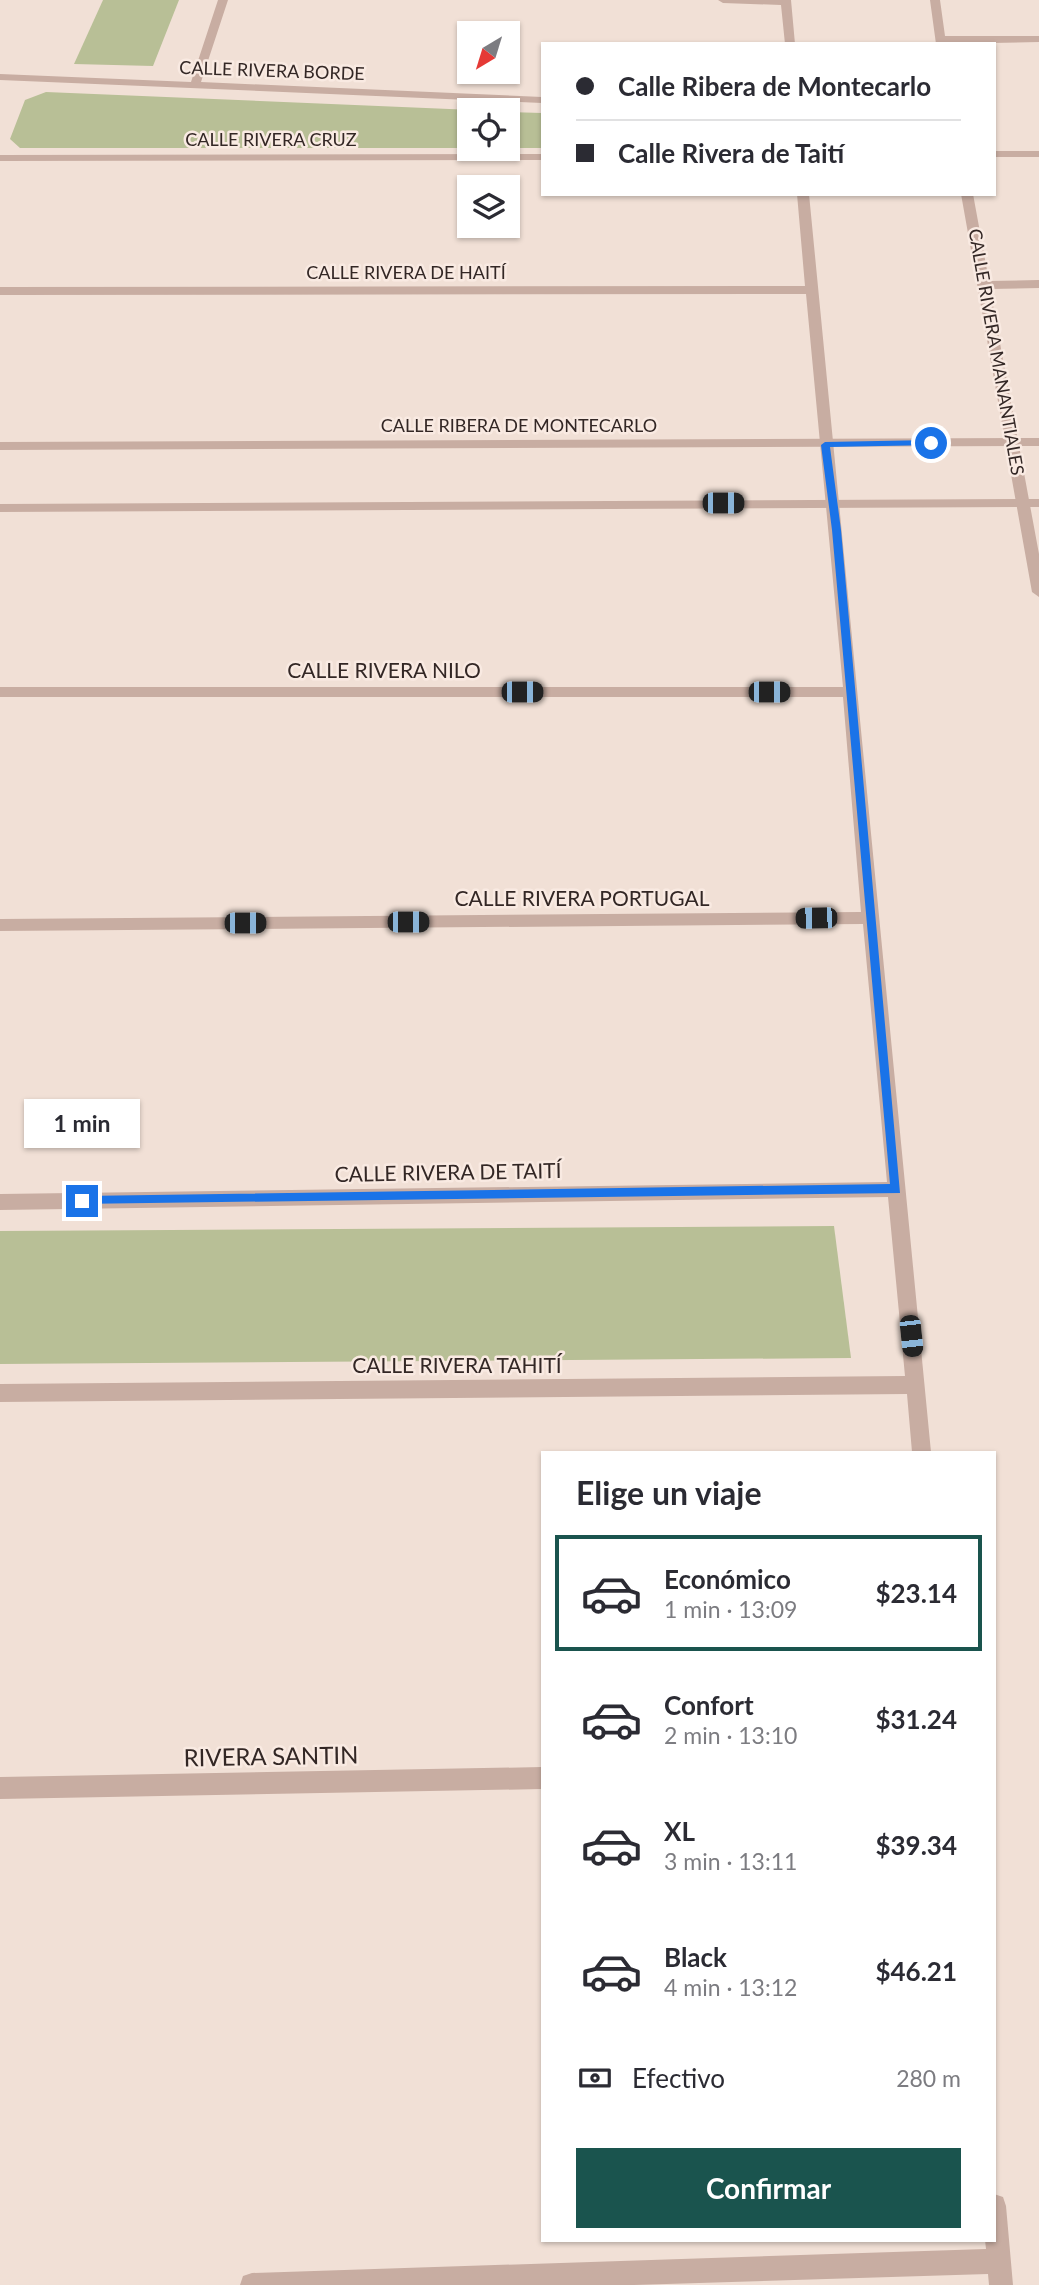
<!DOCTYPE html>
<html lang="es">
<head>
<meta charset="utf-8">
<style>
	body { margin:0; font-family:Lato,sans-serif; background:#f7f7f7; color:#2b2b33; height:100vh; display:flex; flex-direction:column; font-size:26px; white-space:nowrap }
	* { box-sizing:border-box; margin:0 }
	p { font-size:23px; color:#7c7c81 }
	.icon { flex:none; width:38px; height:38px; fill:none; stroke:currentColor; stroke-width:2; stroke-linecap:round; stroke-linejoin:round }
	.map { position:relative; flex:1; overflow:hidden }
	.details { position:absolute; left:541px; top:1451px; width:455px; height:791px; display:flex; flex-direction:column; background:#fff; border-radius:0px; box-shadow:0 2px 5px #0004 }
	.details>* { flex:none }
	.top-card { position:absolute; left:541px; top:42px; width:455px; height:154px; border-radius:0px; box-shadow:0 2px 5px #0004; display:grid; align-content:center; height:154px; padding:0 35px; background:#fff }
	.needle { width:46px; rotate:218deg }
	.buttons { position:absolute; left:457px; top:21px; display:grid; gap:14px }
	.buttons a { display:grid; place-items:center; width:63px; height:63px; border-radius:0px; background:#fff; box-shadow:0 2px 5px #0004; font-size:35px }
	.end { position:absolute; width:32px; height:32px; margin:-16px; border:9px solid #1a73e8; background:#fff; box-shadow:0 0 0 4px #fff }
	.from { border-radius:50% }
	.bubble { position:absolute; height:49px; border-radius:0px; background:#fff; box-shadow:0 2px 5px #0004; font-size:23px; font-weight:700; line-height:49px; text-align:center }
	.car { position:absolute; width:21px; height:42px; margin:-21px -10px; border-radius:9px; box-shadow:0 0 5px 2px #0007; background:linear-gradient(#222 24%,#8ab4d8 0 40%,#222 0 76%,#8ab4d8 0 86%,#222 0) }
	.top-card b { display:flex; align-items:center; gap:24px; height:66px; font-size:26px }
	.top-card b+b { border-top:2px solid #e1e1e2 }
	.top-card i { width:18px; height:18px; background:#2b2b33 }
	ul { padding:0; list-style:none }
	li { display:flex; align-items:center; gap:21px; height:116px; margin:0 14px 10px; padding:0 21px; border:4px solid transparent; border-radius:0px }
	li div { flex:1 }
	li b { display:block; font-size:26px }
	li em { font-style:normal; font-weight:700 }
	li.selected { border-color:#1a544e }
	li>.icon { width:63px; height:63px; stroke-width:1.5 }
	h2 { padding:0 35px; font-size:32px; line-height:84px }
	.pay { display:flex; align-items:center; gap:18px; height:77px; padding:0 35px; font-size:26px }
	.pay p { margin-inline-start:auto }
	.action { display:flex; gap:14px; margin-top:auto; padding:14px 35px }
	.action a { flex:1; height:80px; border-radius:0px; background:#1a544e; color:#fff; font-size:28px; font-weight:700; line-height:80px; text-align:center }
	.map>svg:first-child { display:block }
</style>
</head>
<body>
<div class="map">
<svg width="1039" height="2285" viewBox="0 0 1039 2285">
	<rect width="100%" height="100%" fill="#f1e0d6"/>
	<g fill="#b8bf96">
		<polygon points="103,0 179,0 153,66 74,64"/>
		<polygon points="46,92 473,110 469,110 469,148 20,148 10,139 25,100"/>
		<polygon points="508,112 542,113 542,148 508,148"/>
		<polygon points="834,1226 851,1358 0,1364 0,1231"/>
	</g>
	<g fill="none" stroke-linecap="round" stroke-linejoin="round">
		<g fill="#c8ada2" fill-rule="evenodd">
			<polygon points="218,0 228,0 201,82 542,97 542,103 0,80 0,74 191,82"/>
			<polygon points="718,0 791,0 795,44 785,44 781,5 723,3"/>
			<polygon points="930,0 940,0 945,36 1039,36 1039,42 936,44"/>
			<rect x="994" y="151" width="45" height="6"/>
			<polygon points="542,154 542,160 0,161 0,155"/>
			<polygon points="797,194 809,194 931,1452 912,1452 907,1394 0,1402 0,1384 905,1376 888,1197 0,1210 0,1194 887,1182 863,924 0,931 0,919 861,912 843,697 0,697 0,687 843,687 806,294 0,295 0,287 805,286"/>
			<polygon points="961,194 973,194 989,281 1039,280 1039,288 990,289 1039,554 1039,597 1032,592"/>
			<polygon points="542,1767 542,1789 0,1799 0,1777"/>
			<polygon points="994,2194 1003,2197 1006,2206 1013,2285 989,2285 988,2274 634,2285 240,2285 243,2276 252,2273 986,2249 985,2240 994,2240"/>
		</g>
		<g fill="#c8ada2" fill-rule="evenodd">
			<polygon points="1039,438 1039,446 0,450 0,442"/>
			<polygon points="1039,499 1039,507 0,512 0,504"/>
		</g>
	</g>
	<polygon fill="#1a73e8" points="931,440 934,445 830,447 841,530 900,1193 77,1204 77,1197 82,1196 890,1184 832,530 821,445 825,442"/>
	<g text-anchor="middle" stroke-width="5" stroke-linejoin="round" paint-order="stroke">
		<g font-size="18" fill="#332725" stroke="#f9eae2">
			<text transform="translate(272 71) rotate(2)" y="6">CALLE RIVERA BORDE</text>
			<text x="271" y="146">CALLE RIVERA CRUZ</text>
			<text x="406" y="279">CALLE RIVERA DE HAITÍ</text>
			<text transform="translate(996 352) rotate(80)" y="6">CALLE RIVERA MANANTIALES</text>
			<text x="519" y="432">CALLE RIBERA DE MONTECARLO</text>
		</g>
		<g font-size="21" fill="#332725" stroke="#f9eae2">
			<text x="384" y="678">CALLE RIVERA NILO</text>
			<text x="582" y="906">CALLE RIVERA PORTUGAL</text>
			<text transform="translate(448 1173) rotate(-1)" y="7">CALLE RIVERA DE TAITÍ</text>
			<text x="457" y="1373">CALLE RIVERA TAHITÍ</text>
		</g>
		<g font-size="24" fill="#332725" stroke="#f9eae2">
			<text transform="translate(271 1757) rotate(-1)" y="8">RIVERA SANTIN</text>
		</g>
	</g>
</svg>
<div class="buttons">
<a><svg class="needle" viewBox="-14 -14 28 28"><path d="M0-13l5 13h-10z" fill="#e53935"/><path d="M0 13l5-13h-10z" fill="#7c7c81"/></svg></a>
<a><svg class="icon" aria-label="locate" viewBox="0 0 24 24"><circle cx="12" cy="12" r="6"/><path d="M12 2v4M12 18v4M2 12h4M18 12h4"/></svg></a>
<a><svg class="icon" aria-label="layers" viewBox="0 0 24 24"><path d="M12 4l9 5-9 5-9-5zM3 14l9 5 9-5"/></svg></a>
</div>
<i class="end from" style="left:931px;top:443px"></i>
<i class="end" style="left:82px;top:1201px"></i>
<div class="bubble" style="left:24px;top:1099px;width:116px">1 min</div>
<i class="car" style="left:723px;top:503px;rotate:90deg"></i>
<i class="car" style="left:522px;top:692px;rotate:90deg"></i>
<i class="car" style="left:769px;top:692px;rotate:90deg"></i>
<i class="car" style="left:816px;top:918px;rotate:269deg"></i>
<i class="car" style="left:408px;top:922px;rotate:90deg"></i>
<i class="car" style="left:245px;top:923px;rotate:90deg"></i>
<i class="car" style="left:911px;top:1336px;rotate:174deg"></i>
<div class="top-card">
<b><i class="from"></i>Calle Ribera de Montecarlo</b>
<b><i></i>Calle Rivera de Taití</b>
</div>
<section class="details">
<h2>Elige un viaje</h2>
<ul>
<li class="selected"><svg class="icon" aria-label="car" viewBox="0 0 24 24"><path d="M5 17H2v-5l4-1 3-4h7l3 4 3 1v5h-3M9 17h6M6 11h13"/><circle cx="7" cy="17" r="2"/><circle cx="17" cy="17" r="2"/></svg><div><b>Económico</b><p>1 min · 13:09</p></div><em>$23.14</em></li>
<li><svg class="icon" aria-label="car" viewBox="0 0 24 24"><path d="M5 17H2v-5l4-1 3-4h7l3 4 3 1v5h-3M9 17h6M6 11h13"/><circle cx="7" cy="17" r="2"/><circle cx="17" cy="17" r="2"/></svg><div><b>Confort</b><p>2 min · 13:10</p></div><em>$31.24</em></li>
<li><svg class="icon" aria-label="car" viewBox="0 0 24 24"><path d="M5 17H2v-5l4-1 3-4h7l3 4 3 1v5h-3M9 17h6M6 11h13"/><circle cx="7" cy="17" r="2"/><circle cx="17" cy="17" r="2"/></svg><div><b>XL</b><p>3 min · 13:11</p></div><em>$39.34</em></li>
<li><svg class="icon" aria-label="car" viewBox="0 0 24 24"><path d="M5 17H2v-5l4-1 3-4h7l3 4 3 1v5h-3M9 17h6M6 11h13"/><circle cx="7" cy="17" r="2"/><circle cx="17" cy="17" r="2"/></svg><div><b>Black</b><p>4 min · 13:12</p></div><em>$46.21</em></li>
</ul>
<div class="pay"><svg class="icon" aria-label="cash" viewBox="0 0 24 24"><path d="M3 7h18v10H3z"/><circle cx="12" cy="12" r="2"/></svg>Efectivo<p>280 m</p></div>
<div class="action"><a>Confirmar</a></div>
</section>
</div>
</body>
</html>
